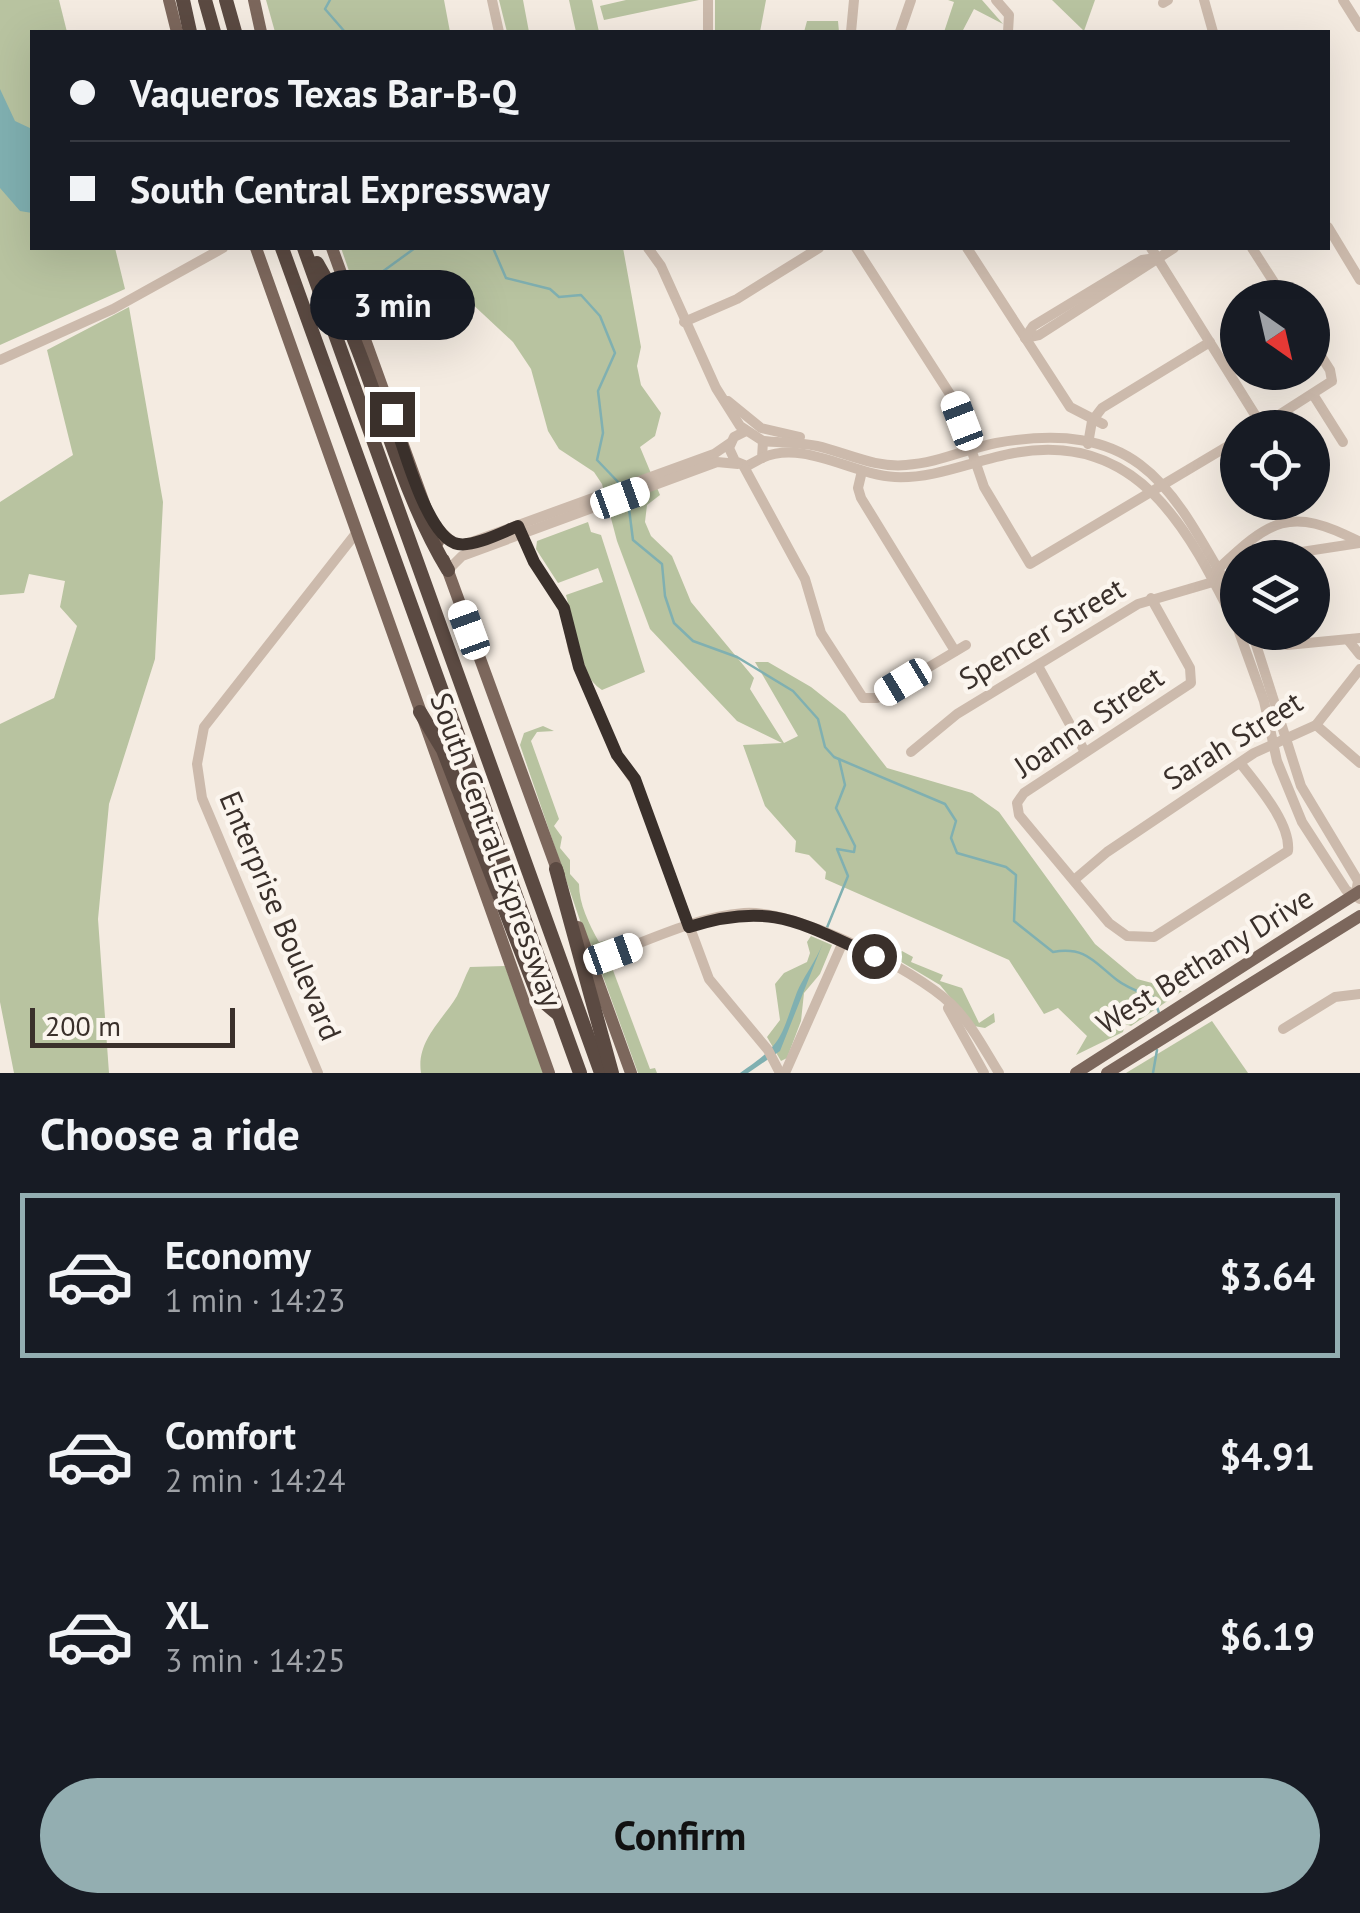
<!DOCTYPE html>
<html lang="en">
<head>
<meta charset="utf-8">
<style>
	body { margin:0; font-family:"PT Sans",sans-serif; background:#20242c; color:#f1f3f6; height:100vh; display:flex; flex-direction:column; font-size:38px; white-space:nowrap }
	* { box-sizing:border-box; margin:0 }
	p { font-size:32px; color:#9ea1a6 }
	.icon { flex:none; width:55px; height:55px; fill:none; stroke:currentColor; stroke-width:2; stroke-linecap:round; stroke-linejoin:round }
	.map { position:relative; height:1073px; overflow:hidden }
	.panel { display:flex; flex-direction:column; background:#171b24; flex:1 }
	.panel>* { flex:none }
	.top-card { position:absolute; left:30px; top:30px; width:1300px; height:220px; border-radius:0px; box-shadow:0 10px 40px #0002; display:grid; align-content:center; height:220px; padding:0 40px; background:#171b24 }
	.needle { width:65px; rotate:146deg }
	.tools { position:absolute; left:1220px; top:280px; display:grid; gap:20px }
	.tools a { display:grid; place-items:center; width:110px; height:110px; border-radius:50%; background:#171b24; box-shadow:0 10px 40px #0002; font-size:50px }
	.scale { position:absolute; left:30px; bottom:25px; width:205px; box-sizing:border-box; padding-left:10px; border:5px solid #3a302b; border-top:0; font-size:28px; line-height:35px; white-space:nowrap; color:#3a302b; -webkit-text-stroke:8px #fbf5ee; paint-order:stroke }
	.end { position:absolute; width:45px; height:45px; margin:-22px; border:12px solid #3a302b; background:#fff; box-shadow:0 0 0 5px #fff }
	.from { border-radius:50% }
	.bubble { position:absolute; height:70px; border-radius:35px; background:#171b24; box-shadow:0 10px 40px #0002; font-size:32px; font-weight:800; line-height:70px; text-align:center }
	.car { position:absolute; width:30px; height:60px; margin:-30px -15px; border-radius:12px; box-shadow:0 0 8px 2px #0007; background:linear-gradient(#fff 24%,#345 0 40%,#fff 0 76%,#345 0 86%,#fff 0) }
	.top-card b { display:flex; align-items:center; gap:35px; height:95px; font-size:38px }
	.top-card b+b { border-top:2px solid #363941 }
	.top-card i { width:25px; height:25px; background:#f1f3f6 }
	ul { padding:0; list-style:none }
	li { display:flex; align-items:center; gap:30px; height:165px; margin:0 20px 15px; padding:0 20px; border:5px solid transparent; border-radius:0px }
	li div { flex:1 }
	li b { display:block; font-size:38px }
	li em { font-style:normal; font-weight:800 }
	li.on { border-color:#93aeb1 }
	li>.icon { width:90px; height:90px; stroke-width:1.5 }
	h2 { padding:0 40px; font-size:45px; line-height:120px }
	.button { display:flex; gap:20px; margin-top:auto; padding:20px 40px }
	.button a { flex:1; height:115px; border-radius:60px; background:#93aeb1; color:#111; font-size:40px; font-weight:800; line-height:115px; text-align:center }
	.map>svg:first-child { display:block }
</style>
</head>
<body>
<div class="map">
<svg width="1360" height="1073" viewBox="0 0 1360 1073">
	<rect width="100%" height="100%" fill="#f4ebe1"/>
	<g fill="#b8c3a0">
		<polygon points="0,0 59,0 67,32 32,32 32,248 115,248 125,289 0,345"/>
		<polygon points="266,0 444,0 450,32 275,32"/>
		<polygon points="499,0 523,0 529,32 507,32"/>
		<polygon points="569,0 592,0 599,32 576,32"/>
		<polygon points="626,0 699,0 604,20 600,6"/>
		<polygon points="715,0 766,0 760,32 715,32"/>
		<polygon points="948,0 982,0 1003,24 974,9 962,32 944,32 954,2"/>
		<polygon points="1052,0 1095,0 1084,31"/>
		<polygon points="807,21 838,21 839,32 804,32"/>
		<polygon points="341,248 623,248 641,347 637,366 641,385 661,413 655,436 640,447 660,495 647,505 645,522 651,536 672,556 691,602 754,678 750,689 784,743 798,736 755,662 768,662 811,687 845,714 887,768 972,793 999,812 1095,944 1137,979 1182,991 1131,1026 1125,1024 1123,1032 1076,1055 1087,1036 1058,1008 1044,1014 1009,960 825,879 826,872 809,855 795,852 796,841 765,806 743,745 782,743 737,721 650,629 617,541 602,484 594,472 559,449 548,431 531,369 513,342 453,286 393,293 362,308"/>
		<polygon points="129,307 163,502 155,659 109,804 98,919 109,1073 14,1073 0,1002 0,724 54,698 77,626 60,607 65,581 29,574 24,593 0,595 0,502 73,455 47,350"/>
		<path d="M588,522L591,532L601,535L645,672L602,690C574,671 574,625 566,595L603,582L598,568L558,583L536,549L537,541Z"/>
		<path d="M543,726L554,731L537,732L531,741L559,819L554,826L562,837L560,848L570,860V874L579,884C579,904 589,924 599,942L611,939L614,945L626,940L627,934L629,940L602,953L587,941L520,745L524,733Z"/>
		<polygon points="811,936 832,945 820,974 804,993 801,1021 787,1058 781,1061 767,1037 780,1020 775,984 784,973 807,962 810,953 807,942"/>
		<polygon points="902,951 913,957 911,962 943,975 940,981 962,988 979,1023 994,1013 995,1022 985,1028 974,1026 940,985 893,957"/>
		<polygon points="629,953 634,956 611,965 650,1069 655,1068 657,1073 638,1073 601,971 607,961"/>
		<path d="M505,966L544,1073H421C416,1041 442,1021 457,996C462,986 465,976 470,967Z"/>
		<polygon points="1212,1021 1248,1073 1126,1073"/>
	</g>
	<g fill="#80b0b1">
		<polygon points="0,89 15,121 32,129 32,213 20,211 0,188"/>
		<path d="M823,943L780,1051L748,1073H740C784,1043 780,1038 797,992C802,979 816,961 823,943Z"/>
	</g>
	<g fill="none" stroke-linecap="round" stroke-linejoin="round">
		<g stroke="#80b0b1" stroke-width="2.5">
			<polyline points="330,0 325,9 345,32"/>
			<polyline points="493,248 506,278 550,289 559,297 581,295 600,316 615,353 598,391 603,433 597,460 621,485"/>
			<polyline points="360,288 415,248"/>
			<path d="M628,501L633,540L662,564L665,596L674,623L693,641L737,657L793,691L818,719L825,747L834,757L945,804L956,821L951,838L957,853L1006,867L1016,875L1014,921L1053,952C1085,946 1094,962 1117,980C1127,988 1142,993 1154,998L1159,1013"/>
			<polyline points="826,930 848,876 837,849 854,852 855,846 836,808 845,785 839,759"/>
			<polyline points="1153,1073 1157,1050"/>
		</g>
		<g stroke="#ccbaac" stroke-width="10">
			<polyline points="492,0 499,32"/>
			<polyline points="996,0 1009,15 1008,32"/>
			<polyline points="1204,0 1213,32"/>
			<polyline points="1343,0 1360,27"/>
			<polyline points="1163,3 1168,0"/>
			<polyline points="708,32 708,0"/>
			<polyline points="851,32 854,0"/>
			<polyline points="900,32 911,0"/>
			<polyline points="1328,227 1360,280"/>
			<polyline points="648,248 661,266 716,388 740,426 763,441 762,458 747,466 735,461 729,448 734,437 746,431"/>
			<polyline points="856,248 955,402 984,487 1030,564 1238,440"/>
			<polyline points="967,248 1070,407 1103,424"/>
			<polyline points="1151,248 1262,426"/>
			<polyline points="1252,248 1284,298"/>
			<polyline points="684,322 737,299 819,248"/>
			<polyline points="1025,338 1039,335 1174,248"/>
			<polyline points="1025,338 1033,326 1142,260 1156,258"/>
			<polyline points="0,360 113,309 223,248"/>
			<polyline points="1314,396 1343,442"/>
			<polyline points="728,401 761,428 800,437"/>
			<polyline points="1260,427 1332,381 1330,370 1312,342"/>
			<path d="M763,441C781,443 799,442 817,446C847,453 875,468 906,465C938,463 966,449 996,443C1146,417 1173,492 1238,604"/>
			<polyline points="1088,444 1092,421 1102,408 1210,342"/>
			<path d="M762,458C803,439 853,475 895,477C935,479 975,460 1014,453C1141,430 1190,533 1238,629"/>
			<polyline points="743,465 805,579 821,633 863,698 877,698 966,645"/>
			<polyline points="862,471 858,488 861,498 955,651"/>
			<polyline points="433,524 455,544 466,544 714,454 730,443"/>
			<polyline points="518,526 534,562 565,608 573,650 617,755 637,785 709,979 768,1050 780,1073"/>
			<polyline points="1262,558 1360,543"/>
			<polyline points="448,570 462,556 717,462 738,464"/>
			<path d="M1216,571C1270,520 1289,505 1360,542"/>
			<path d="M1151,598L1190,668L1191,683L1024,793L1017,803L1019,815L1109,923L1127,936L1154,937L1288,851C1291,823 1257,785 1241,764"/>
			<polyline points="1239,632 1264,701 1277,761 1302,822 1346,890 1360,899"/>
			<polyline points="1252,632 1301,786 1358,881 1356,894"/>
			<polyline points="1278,632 1287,645 1360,638"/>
			<polyline points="1348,640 1360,655"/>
			<polyline points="1038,666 1085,752"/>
			<polyline points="1316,725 1360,763"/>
			<polyline points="911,752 957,714 1138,604 1223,579 1238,570"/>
			<polyline points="1074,880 1107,852 1254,753 1316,725 1360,669"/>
			<path d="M590,962C639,945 692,917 744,913C795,909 913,968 951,1004C971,1023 984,1049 999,1073"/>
			<polyline points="948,1008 984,1073"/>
			<polyline points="1283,1029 1335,997 1360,994"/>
			<polyline points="318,1073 202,798 197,764 204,727 357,532"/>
			<polyline points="785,1073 843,942"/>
		</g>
		<g stroke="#7c675c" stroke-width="12">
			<polyline points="169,0 177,32"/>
			<polyline points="254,0 261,32"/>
			<polyline points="256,248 549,1073"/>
			<polyline points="332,248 438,542"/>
			<polyline points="444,560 559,875"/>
			<polyline points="578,927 631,1073"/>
			<polyline points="1076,1073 1360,891"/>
			<polyline points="1107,1073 1360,916"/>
		</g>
		<g stroke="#5b4a42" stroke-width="14">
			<polyline points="183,0 190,32"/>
			<polyline points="205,0 214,32"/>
			<polyline points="226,0 235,32"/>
			<polyline points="282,248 580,1073"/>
			<polyline points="304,248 601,1073"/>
			<path d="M317,263C374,359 390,474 448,570"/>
			<polyline points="420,712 443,750 539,998 558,1014"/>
			<polyline points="556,869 612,1073"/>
		</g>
	</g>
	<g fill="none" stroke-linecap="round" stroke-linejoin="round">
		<path stroke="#3a302b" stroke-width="12" d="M392,414C402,442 427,539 458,544C474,547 503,532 518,526L534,562L564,608L579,667L617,755L635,779L689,927C771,901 800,923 874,956"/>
	</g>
	<g text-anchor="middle" stroke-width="9" stroke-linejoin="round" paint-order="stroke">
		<g font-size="30" fill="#3a302b" stroke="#fbf5ee">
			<text transform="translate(1042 634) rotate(-31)" y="10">Spencer Street</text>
			<text transform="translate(1089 722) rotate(-34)" y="10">Joanna Street</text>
			<text transform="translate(1233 741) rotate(-32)" y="10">Sarah Street</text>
			<text transform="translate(496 850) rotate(70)" y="10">South Central Expressway</text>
			<text transform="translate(280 916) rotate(67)" y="10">Enterprise Boulevard</text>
			<text transform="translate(1205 961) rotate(-32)" y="10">West Bethany Drive</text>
		</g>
	</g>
</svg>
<div class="tools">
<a><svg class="needle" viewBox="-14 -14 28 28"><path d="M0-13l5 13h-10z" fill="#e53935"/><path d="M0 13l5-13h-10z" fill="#9ea1a6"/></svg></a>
<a><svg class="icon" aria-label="locate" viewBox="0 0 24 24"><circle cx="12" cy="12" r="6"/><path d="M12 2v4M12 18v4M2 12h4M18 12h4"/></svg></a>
<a><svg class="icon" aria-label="layers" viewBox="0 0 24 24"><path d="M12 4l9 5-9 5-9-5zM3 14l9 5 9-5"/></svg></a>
</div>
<div class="scale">200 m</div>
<i class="end from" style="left:874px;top:956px"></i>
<i class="end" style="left:392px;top:414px"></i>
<div class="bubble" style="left:310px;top:270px;width:165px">3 min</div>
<i class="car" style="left:962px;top:421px;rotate:339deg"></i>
<i class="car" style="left:620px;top:498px;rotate:70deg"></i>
<i class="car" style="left:469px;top:630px;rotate:340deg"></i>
<i class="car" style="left:903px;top:682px;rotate:239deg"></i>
<i class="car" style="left:613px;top:954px;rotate:70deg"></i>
<div class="top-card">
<b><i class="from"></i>Vaqueros Texas Bar-B-Q</b>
<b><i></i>South Central Expressway</b>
</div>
</div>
<section class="panel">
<h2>Choose a ride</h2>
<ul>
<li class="on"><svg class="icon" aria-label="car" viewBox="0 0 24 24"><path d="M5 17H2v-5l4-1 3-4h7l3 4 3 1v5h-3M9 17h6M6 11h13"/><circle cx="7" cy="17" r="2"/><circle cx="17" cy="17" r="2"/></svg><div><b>Economy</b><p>1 min · 14:23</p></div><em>$3.64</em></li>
<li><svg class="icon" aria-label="car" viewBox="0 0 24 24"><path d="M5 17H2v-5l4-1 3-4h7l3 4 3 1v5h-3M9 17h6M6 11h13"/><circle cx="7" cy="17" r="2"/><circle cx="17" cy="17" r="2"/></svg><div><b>Comfort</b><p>2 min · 14:24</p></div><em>$4.91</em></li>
<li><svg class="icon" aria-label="car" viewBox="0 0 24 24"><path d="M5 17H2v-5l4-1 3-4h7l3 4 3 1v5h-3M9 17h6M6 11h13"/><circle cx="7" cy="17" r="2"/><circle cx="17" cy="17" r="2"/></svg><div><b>XL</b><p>3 min · 14:25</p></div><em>$6.19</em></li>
</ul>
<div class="button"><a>Confirm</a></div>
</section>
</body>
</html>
